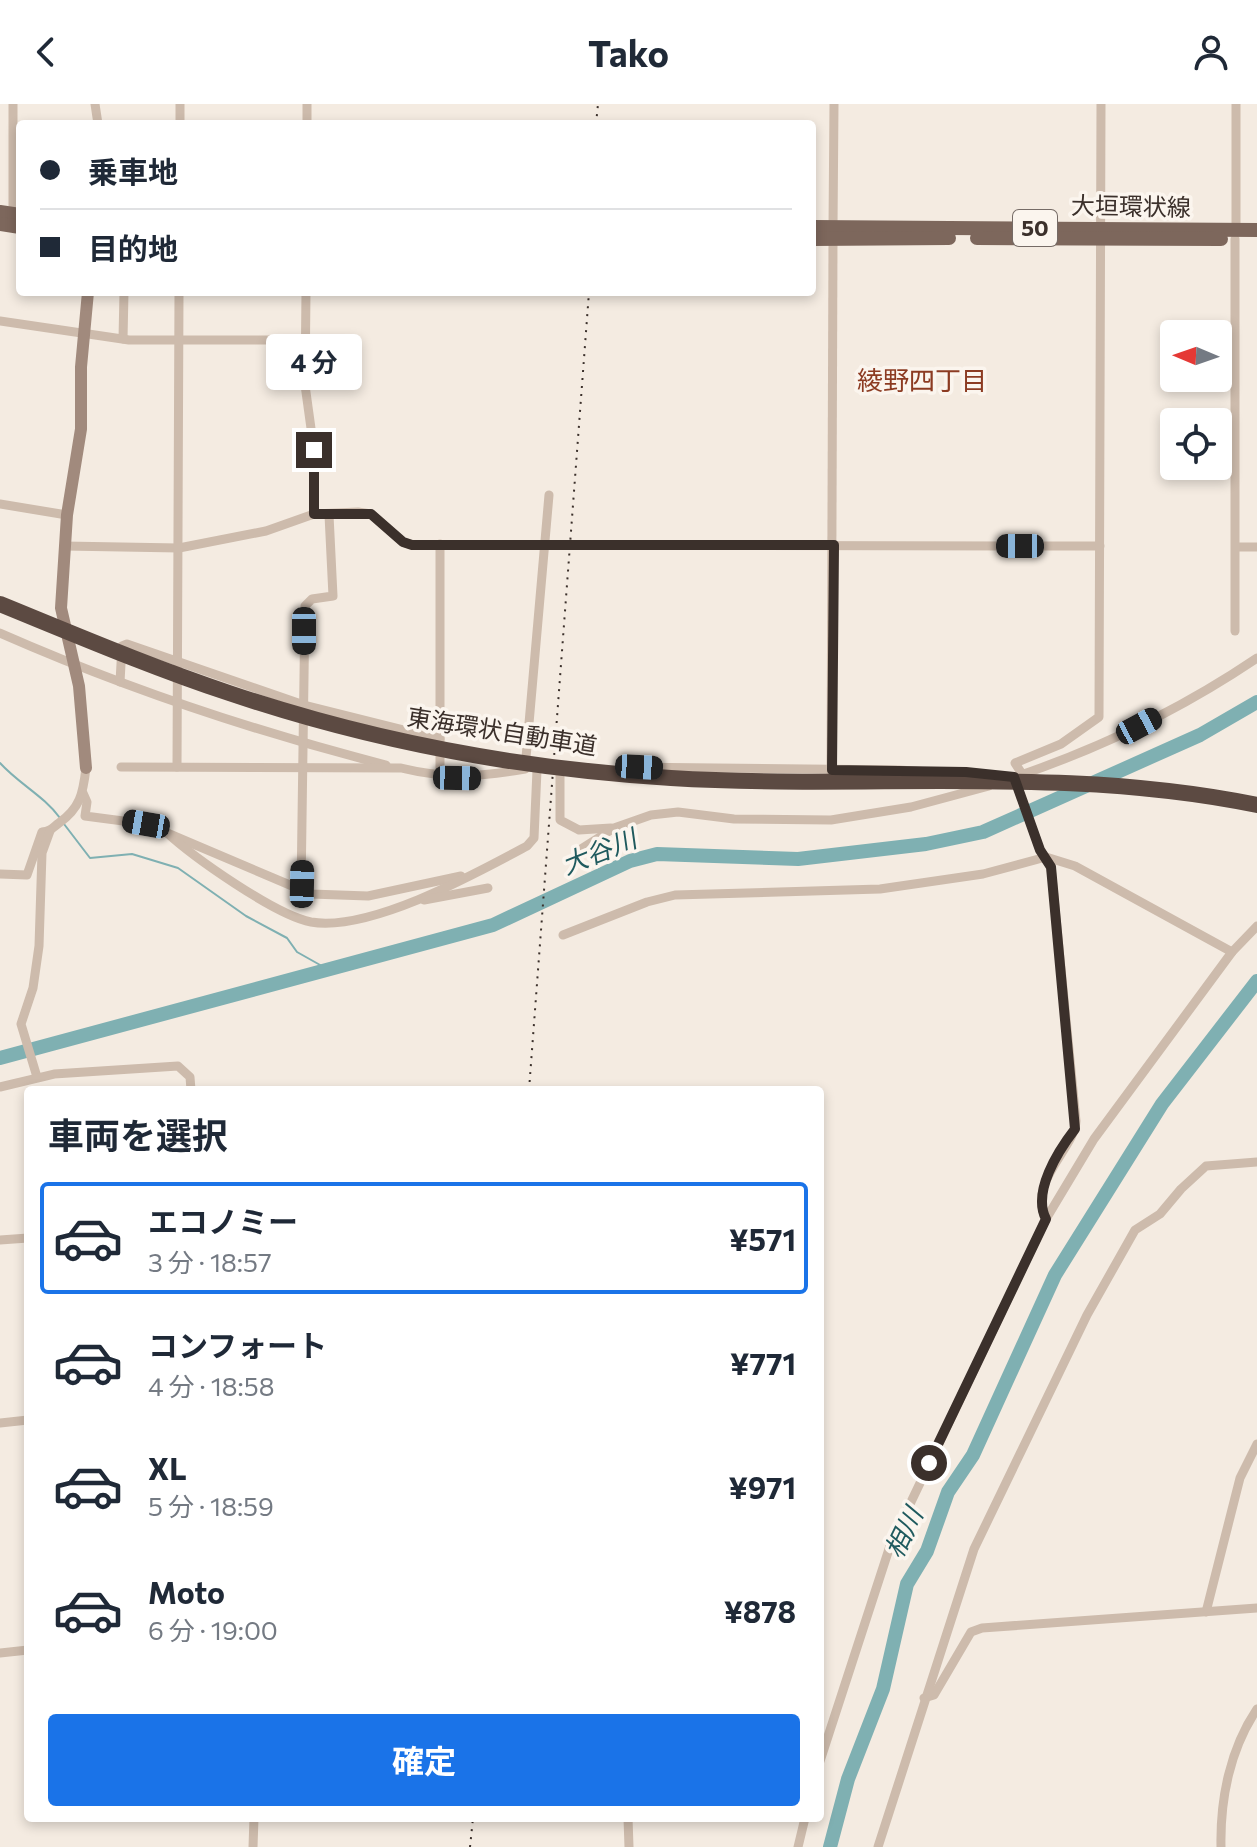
<!DOCTYPE html>
<html lang="ja">
<head>
<meta charset="utf-8">
<style>
	body { margin:0; font-family:Commissioner,"Noto Sans JP",sans-serif; background:#f2f2f3; color:#1f2937; height:100vh; display:flex; flex-direction:column; font-size:30px; white-space:nowrap }
	* { box-sizing:border-box; margin:0 }
	p { font-size:26px; color:#747a83 }
	.icon { flex:none; width:44px; height:44px; fill:none; stroke:currentColor; stroke-width:2; stroke-linecap:round; stroke-linejoin:round }
	.map { position:relative; flex:1; overflow:hidden }
	.side { position:absolute; left:24px; top:982px; width:800px; height:736px; display:flex; flex-direction:column; background:#fff; border-radius:8px; box-shadow:0 4px 12px #0003 }
	.side>* { flex:none }
	.banner { position:absolute; left:16px; top:16px; width:800px; height:176px; border-radius:8px; box-shadow:0 4px 12px #0003; display:grid; align-content:center; height:176px; padding:0 24px; background:#fff }
	.needle { width:52px; rotate:272deg }
	.controls { position:absolute; left:1160px; top:216px; display:grid; gap:16px }
	.controls a { display:grid; place-items:center; width:72px; height:72px; border-radius:8px; background:#fff; box-shadow:0 4px 12px #0003; font-size:40px }
	.end { position:absolute; width:36px; height:36px; margin:-18px; border:10px solid #3b302b; background:#fff; box-shadow:0 0 0 4px #fff }
	.from { border-radius:50% }
	.bubble { position:absolute; height:56px; border-radius:8px; background:#fff; box-shadow:0 4px 12px #0003; font-size:26px; font-weight:700; line-height:56px; text-align:center }
	.car { position:absolute; width:24px; height:48px; margin:-24px -12px; border-radius:10px; box-shadow:0 0 6px 2px #0007; background:linear-gradient(#222 24%,#8ab4d8 0 40%,#222 0 76%,#8ab4d8 0 86%,#222 0) }
	.banner b { display:flex; align-items:center; gap:28px; height:76px; font-size:30px }
	.banner b+b { border-top:2px solid #e0e1e3 }
	.banner i { width:20px; height:20px; background:#1f2937 }
	ul { padding:0; list-style:none }
	li { display:flex; align-items:center; gap:24px; height:112px; margin:0 16px 12px; padding:0 8px; border:4px solid transparent; border-radius:8px }
	li div { flex:1 }
	li b { display:block; font-size:30px }
	li em { font-style:normal; font-weight:700 }
	li.selected { border-color:#1a73e8 }
	li>.icon { width:72px; height:72px; stroke-width:1.5 }
	h2 { padding:0 24px; font-size:36px; line-height:96px }
	.action { display:flex; gap:16px; margin-top:auto; padding:16px 24px }
	.action a { flex:1; height:92px; border-radius:8px; background:#1a73e8; color:#fff; font-size:32px; font-weight:700; line-height:92px; text-align:center }
	header { display:flex; justify-content:space-between; align-items:center; height:104px; padding:0 24px; background:#fff; font-size:36px; font-weight:700 }
	.map>svg:first-child { display:block }
</style>
</head>
<body>
<header><svg class="icon" aria-label="back" viewBox="0 0 24 24"><path d="M15 5l-7 7 7 7"/></svg>Tako<svg class="icon" aria-label="person" viewBox="0 0 24 24"><circle cx="12" cy="8" r="4"/><path d="M4 21q1-7 8-7t8 7"/></svg></header>
<div class="map">
<svg width="1257" height="1743" viewBox="0 0 1257 1743">
	<rect width="100%" height="100%" fill="#f4ebe1"/>
	<g fill="none" stroke-linecap="round" stroke-linejoin="round">
		<g stroke="#7fb0b2" stroke-width="2">
			<path d="M0,659C19,680 44,692 60,714"/>
			<polyline points="64,720 90,754 132,750 178,764 246,812 287,834 297,848 329,866"/>
		</g>
		<g stroke="#7fb0b2" stroke-width="14">
			<polyline points="0,954 493,821 630,757 657,750 798,755 926,740 983,728 1200,631 1257,598"/>
			<polyline points="830,1743 848,1675 883,1585 907,1480 927,1447 948,1388 973,1351 1055,1171 1162,1000 1257,877"/>
		</g>
		<g stroke="#cdbbac" stroke-width="9">
			<polyline points="95,0 98,20"/>
			<polyline points="180,20 180,0"/>
			<polyline points="307,20 307,0"/>
			<polyline points="13,110 13,0"/>
			<polyline points="833,123 834,0"/>
			<polyline points="1236,126 1236,0"/>
			<polyline points="306,188 305,281 314,346 314,410"/>
			<polyline points="0,217 129,236 305,236"/>
			<polyline points="123,235 124,188"/>
			<polyline points="0,400 67,411"/>
			<polyline points="440,440 440,674"/>
			<polyline points="64,442 179,444 266,427 314,410 358,408 371,410 403,438 412,441 1100,442"/>
			<polyline points="1236,443 1257,443"/>
			<polyline points="1235,527 1235,135"/>
			<path d="M0,529C125,584 254,627 386,661"/>
			<polyline points="120,578 122,542 127,540 304,601 440,635"/>
			<path d="M121,663L401,664C446,675 480,673 525,665L549,391"/>
			<polyline points="177,663 179,188"/>
			<polyline points="623,663 899,666 1007,673"/>
			<polyline points="557,665 560,665 560,716 579,726 611,724"/>
			<polyline points="1022,670 1015,659 1061,640 1099,613 1101,0"/>
			<path d="M1018,672C1103,643 1183,604 1257,554"/>
			<path d="M1015,676L1040,746L1051,763L1076,1017C1075,1044 1027,1078 1046,1115"/>
			<polyline points="831,680 833,135"/>
			<polyline points="83,689 87,698 85,712 146,720 311,790 368,792 461,772"/>
			<path d="M166,728C193,753 275,811 311,818C370,828 475,770 527,742L534,734L537,666"/>
			<polyline points="581,745 614,724 651,711 678,708 734,715 831,716 911,703 989,682"/>
			<path d="M0,770L27,771L42,728C51,727 52,724 59,719C80,704 83,690 86,664"/>
			<polyline points="301,787 305,502 312,495 333,492 329,411"/>
			<polyline points="424,796 488,784"/>
			<polyline points="563,831 647,798 675,791 880,785 983,770 1046,753 1075,762 1232,848"/>
			<polyline points="37,973 21,920 33,884 39,842 42,749 50,727"/>
			<polyline points="0,983 54,970 178,962 190,973 191,986"/>
			<polyline points="0,1136 28,1134"/>
			<polyline points="0,1319 28,1316"/>
			<polyline points="1206,1508 1240,1374 1257,1340"/>
			<polyline points="0,1549 28,1546"/>
			<polyline points="924,1594 934,1591 971,1528 982,1524 1257,1504"/>
			<polyline points="820,1657 890,1442 1046,1115 1094,1035 1232,848 1257,822"/>
			<polyline points="628,1714 629,1743"/>
			<polyline points="253,1743 254,1714"/>
			<polyline points="798,1743 805,1714"/>
			<polyline points="878,1743 974,1445 1087,1211 1135,1126 1160,1110 1181,1085 1206,1062 1257,1058"/>
			<path d="M1221,1743C1220,1695 1230,1645 1257,1605"/>
		</g>
		<polyline stroke="#a18a7d" stroke-width="12" points="86,664 79,582 61,504 67,411 81,325 81,263 88,188"/>
		<g stroke="#7d675c" stroke-width="14">
			<polyline points="0,108 20,111"/>
			<polyline points="0,120 20,123"/>
			<polyline points="812,123 1257,126"/>
			<polyline points="977,134 1221,135"/>
			<polyline points="812,135 949,134"/>
		</g>
		<g stroke="#3b302b" stroke-width="2" stroke-dasharray="2 6" stroke-linecap="butt">
			<polyline points="596,20 598,0"/>
			<polyline points="529,986 589,188"/>
			<polyline points="470,1743 473,1714"/>
		</g>
		<path stroke="#5c4a42" stroke-width="16" d="M0,500C76,531 151,563 229,589C371,637 521,665 671,674C867,686 1063,661 1257,701"/>
	</g>
	<g fill="none" stroke-linecap="round" stroke-linejoin="round">
		<path stroke="#3b302b" stroke-width="10" d="M314,346V410H371L403,438L412,441H834L832,666L966,668L1014,673L1040,746L1051,763L1075,1025C1058,1047 1032,1088 1046,1115L929,1359"/>
	</g>
	<g text-anchor="middle" stroke-width="7" stroke-linejoin="round" paint-order="stroke">
		<rect fill="#fbf5ee" stroke="#756b66" stroke-width="2" x="1013" y="106" width="44" height="36" rx="6"/>
		<g font-size="22" font-weight="bold" fill="#3b302b">
			<text x="1035" y="132">50</text>
		</g>
		<g font-size="24" fill="#3b302b" stroke="#fbf5ee">
			<text transform="translate(1131 103) rotate(1)" y="8">大垣環状線</text>
			<text transform="translate(502 628) rotate(9)" y="8">東海環状自動車道</text>
		</g>
		<g font-size="26" fill="#8c3b22" stroke="#fbf5ee">
			<text x="922" y="286">綾野四丁目</text>
		</g>
		<g font-size="26" font-style="italic" fill="#1f5a5e" stroke="#fbf5ee">
			<text transform="translate(599 748) rotate(-22)" y="9">大谷川</text>
			<text transform="translate(904 1429) rotate(-64)" y="9">相川</text>
		</g>
	</g>
</svg>
<div class="controls">
<a><svg class="needle" viewBox="-14 -14 28 28"><path d="M0-13l5 13h-10z" fill="#e53935"/><path d="M0 13l5-13h-10z" fill="#747a83"/></svg></a>
<a><svg class="icon" aria-label="locate" viewBox="0 0 24 24"><circle cx="12" cy="12" r="6"/><path d="M12 2v4M12 18v4M2 12h4M18 12h4"/></svg></a>
</div>
<i class="end from" style="left:929px;top:1359px"></i>
<i class="end" style="left:314px;top:346px"></i>
<div class="bubble" style="left:266px;top:230px;width:96px">4 分</div>
<i class="car" style="left:1020px;top:442px;rotate:270deg"></i>
<i class="car" style="left:304px;top:527px;rotate:180deg"></i>
<i class="car" style="left:1139px;top:622px;rotate:62deg"></i>
<i class="car" style="left:639px;top:663px;rotate:93deg"></i>
<i class="car" style="left:457px;top:674px;rotate:91deg"></i>
<i class="car" style="left:146px;top:720px;rotate:280deg"></i>
<i class="car" style="left:302px;top:780px;rotate:1deg"></i>
<div class="banner">
<b><i class="from"></i>乗車地</b>
<b><i></i>目的地</b>
</div>
<section class="side">
<h2>車両を選択</h2>
<ul>
<li class="selected"><svg class="icon" aria-label="car" viewBox="0 0 24 24"><path d="M5 17H2v-5l4-1 3-4h7l3 4 3 1v5h-3M9 17h6M6 11h13"/><circle cx="7" cy="17" r="2"/><circle cx="17" cy="17" r="2"/></svg><div><b>エコノミー</b><p>3 分 · 18:57</p></div><em>¥571</em></li>
<li><svg class="icon" aria-label="car" viewBox="0 0 24 24"><path d="M5 17H2v-5l4-1 3-4h7l3 4 3 1v5h-3M9 17h6M6 11h13"/><circle cx="7" cy="17" r="2"/><circle cx="17" cy="17" r="2"/></svg><div><b>コンフォート</b><p>4 分 · 18:58</p></div><em>¥771</em></li>
<li><svg class="icon" aria-label="car" viewBox="0 0 24 24"><path d="M5 17H2v-5l4-1 3-4h7l3 4 3 1v5h-3M9 17h6M6 11h13"/><circle cx="7" cy="17" r="2"/><circle cx="17" cy="17" r="2"/></svg><div><b>XL</b><p>5 分 · 18:59</p></div><em>¥971</em></li>
<li><svg class="icon" aria-label="car" viewBox="0 0 24 24"><path d="M5 17H2v-5l4-1 3-4h7l3 4 3 1v5h-3M9 17h6M6 11h13"/><circle cx="7" cy="17" r="2"/><circle cx="17" cy="17" r="2"/></svg><div><b>Moto</b><p>6 分 · 19:00</p></div><em>¥878</em></li>
</ul>
<div class="action"><a>確定</a></div>
</section>
</div>
</body>
</html>
